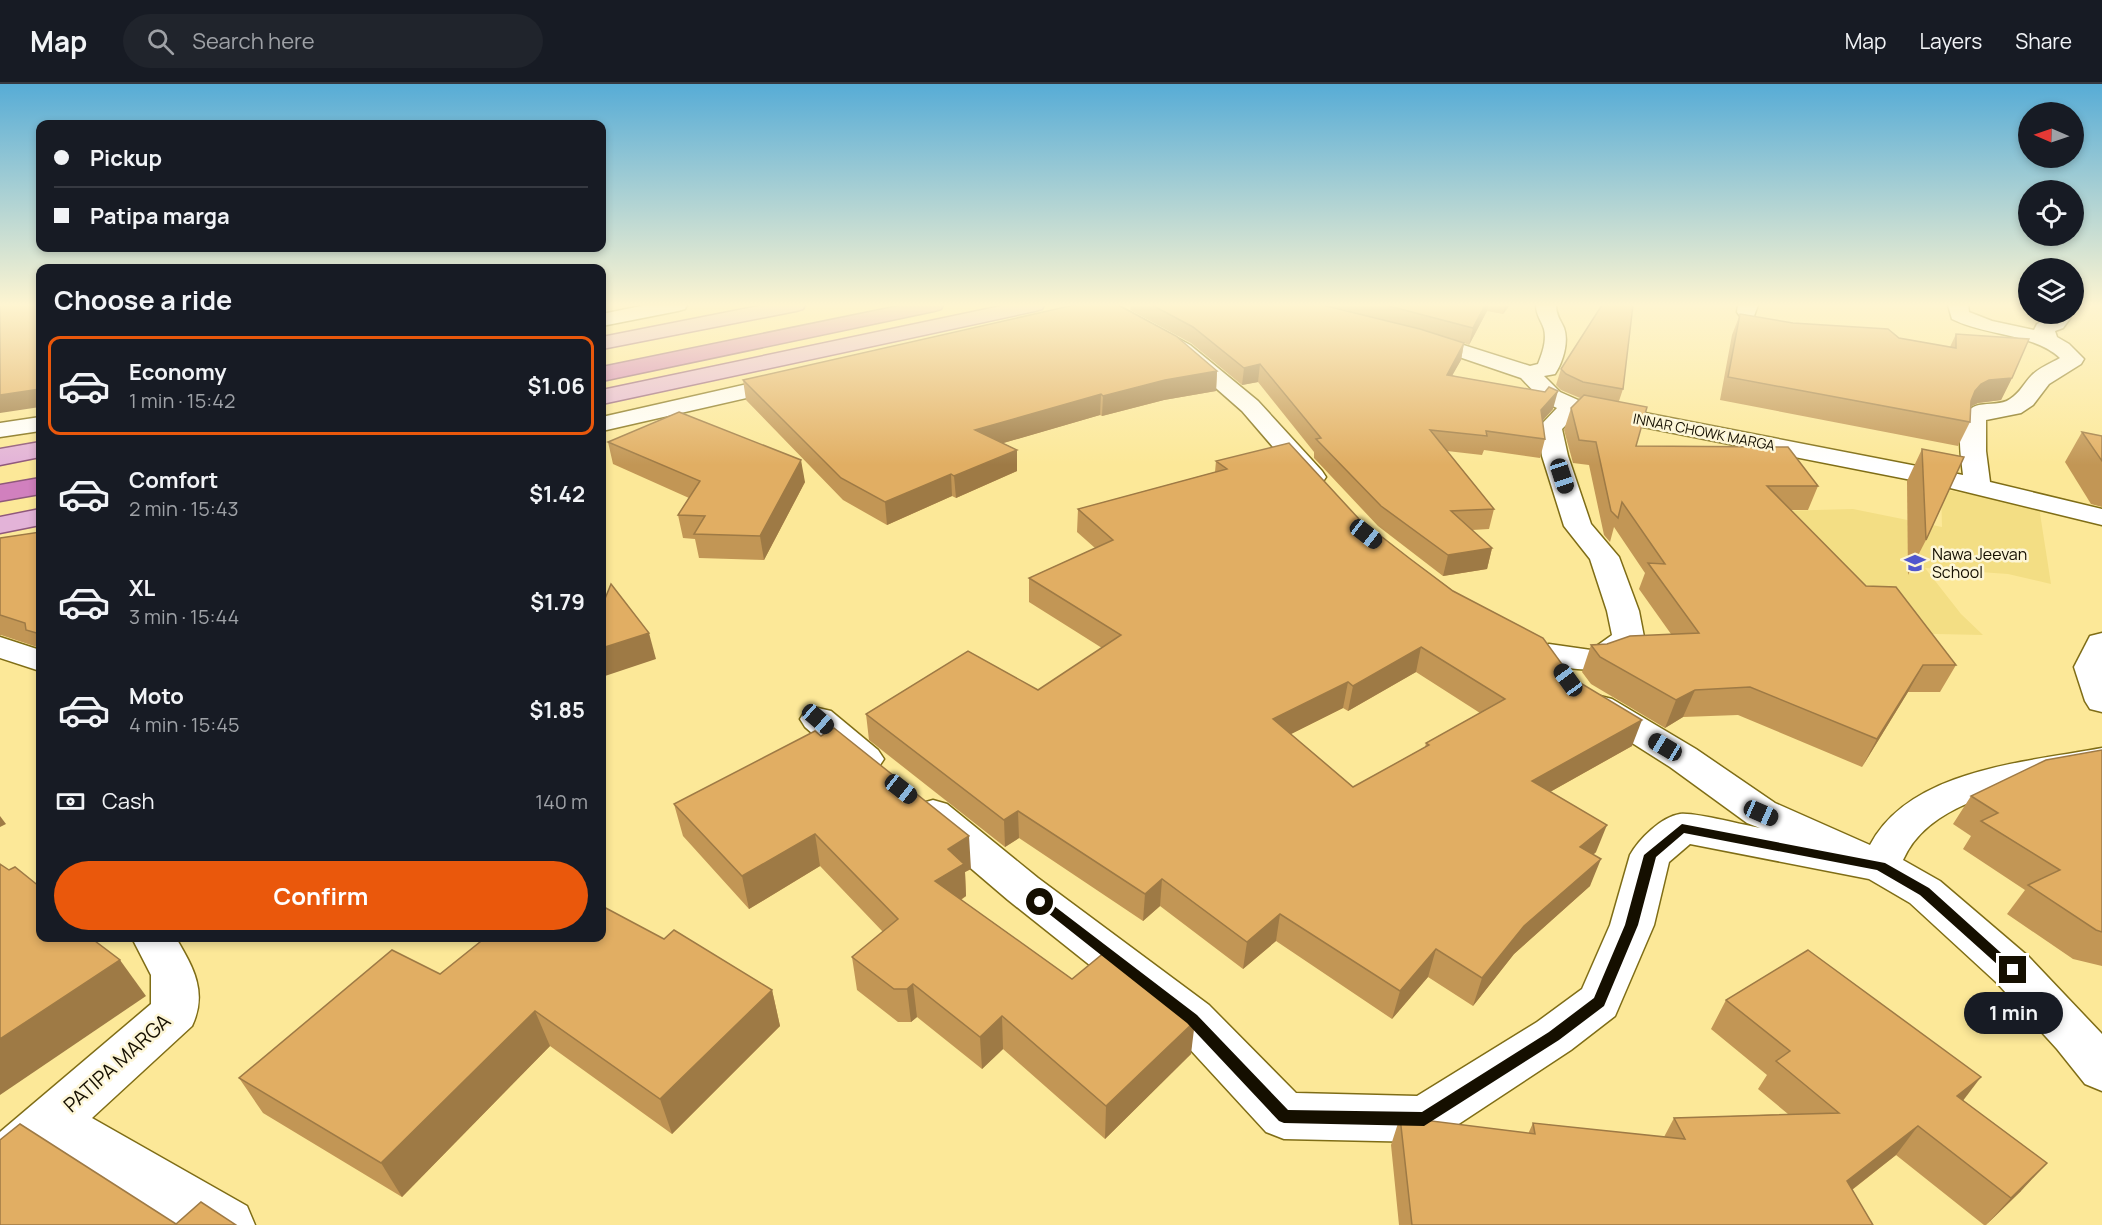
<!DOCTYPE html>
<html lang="en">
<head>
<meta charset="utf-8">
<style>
	body { margin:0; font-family:Manrope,sans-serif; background:#20242c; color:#f1f3f6; height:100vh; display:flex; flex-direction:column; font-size:22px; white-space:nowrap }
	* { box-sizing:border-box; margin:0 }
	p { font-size:20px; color:#9ea1a6 }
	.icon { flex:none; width:33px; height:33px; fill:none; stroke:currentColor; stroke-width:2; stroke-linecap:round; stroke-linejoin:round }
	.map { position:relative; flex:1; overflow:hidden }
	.details { position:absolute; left:36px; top:180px; width:570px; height:678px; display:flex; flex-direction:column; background:#171b24; border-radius:12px; box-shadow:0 3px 9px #0003 }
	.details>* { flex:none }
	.banner { position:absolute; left:36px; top:36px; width:570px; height:132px; border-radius:12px; box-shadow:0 3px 9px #0003; display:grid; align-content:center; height:132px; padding:0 18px; background:#171b24 }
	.needle { width:39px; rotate:272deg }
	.tools { position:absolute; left:2018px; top:18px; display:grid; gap:12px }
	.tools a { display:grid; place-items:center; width:66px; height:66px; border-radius:50%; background:#171b24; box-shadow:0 3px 9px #0003; font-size:30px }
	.end { position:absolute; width:27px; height:27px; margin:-14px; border:8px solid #150f00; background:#fff; box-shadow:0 0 0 3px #fff }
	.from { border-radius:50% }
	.bubble { position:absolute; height:42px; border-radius:21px; background:#171b24; box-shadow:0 3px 9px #0003; font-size:20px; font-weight:700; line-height:42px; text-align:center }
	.car { position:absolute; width:18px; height:36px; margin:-18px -9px; border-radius:8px; box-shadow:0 0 4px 2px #0007; background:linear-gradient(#222 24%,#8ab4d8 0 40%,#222 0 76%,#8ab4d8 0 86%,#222 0) }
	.banner b { display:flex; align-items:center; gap:21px; height:57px; font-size:22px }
	.banner b+b { border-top:2px solid #363941 }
	.banner i { width:15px; height:15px; background:#f1f3f6 }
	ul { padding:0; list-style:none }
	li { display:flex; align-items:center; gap:18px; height:99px; margin:0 12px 9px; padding:0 6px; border:3px solid transparent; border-radius:12px }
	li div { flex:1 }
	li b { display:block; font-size:22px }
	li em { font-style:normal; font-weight:700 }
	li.on { border-color:#ea580c }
	li>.icon { width:54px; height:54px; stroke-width:1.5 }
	h2 { padding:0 18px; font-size:27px; line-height:72px }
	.pay { display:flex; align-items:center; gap:15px; height:66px; padding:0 18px; font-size:22px }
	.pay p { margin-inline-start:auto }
	.button { display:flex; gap:12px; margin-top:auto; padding:12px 18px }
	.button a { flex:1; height:69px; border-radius:36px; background:#ea580c; color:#fff; font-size:24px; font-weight:700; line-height:69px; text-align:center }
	header { display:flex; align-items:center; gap:36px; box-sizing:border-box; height:84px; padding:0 30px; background:#171b24; border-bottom:2px solid #363941 }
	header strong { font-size:28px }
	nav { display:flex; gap:33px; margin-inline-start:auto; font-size:21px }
	.search { width:420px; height:54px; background:#20242c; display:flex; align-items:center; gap:15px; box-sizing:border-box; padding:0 21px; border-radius:33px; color:#9ea1a6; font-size:22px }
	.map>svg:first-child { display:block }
</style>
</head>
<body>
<header>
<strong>Map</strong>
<div class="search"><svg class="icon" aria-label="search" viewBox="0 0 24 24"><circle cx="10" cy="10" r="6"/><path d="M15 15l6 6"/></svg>Search here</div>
<nav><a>Map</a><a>Layers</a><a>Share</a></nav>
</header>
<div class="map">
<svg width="2102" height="1141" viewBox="0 0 2102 1141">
	<rect width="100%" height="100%" fill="#fce898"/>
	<polygon fill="#f3de84" points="1941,405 2039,423 2051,500 2008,490 1925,484 1961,530 1983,551 1844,548 1775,427 1853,425 1942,443"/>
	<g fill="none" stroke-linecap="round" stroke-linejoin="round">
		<defs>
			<g id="street">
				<polygon points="646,221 687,221 685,225 678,227 602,242 602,230"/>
				<polygon points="1093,221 1117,221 1190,261 1258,317 1322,387 1326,393 1322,399 1313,401 1304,399 1242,327 1176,269 1095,225"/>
				<path d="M1536,221H1556C1556,231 1560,235 1564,244C1569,258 1563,278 1555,290L1544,292L1560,308L1578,316L1963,391C1961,371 1952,327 1979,321C1989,319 2002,321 2010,315C2020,309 2024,299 2032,291C2039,284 2051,279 2060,274C2033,249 1985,252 1952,235L1948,221H1968L1969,228L1992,237L2034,246L2037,240L2051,233L2049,230H2069L2071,233L2063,244L2055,247L2057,253L2069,260L2084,275L2081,280L2049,300L2033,321L2021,329L1986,336V367L1990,398L2102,425V441L1942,402L1577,330L1562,345L1568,372L1591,440L1619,473L1639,527L1644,553C1615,595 1580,588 1537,577L1533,570L1537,563L1549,560L1591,566L1612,551L1607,527L1590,475L1564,442L1542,372L1538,344L1557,324L1544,318L1521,294L1412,257L1409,253L1412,249L1419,247L1530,282L1538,280C1542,270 1547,257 1544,245C1541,236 1536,231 1536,221Z"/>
				<polygon points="1738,221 1758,221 1754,232 1740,232 1737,228"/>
				<polygon points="787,291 795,293 798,298 795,303 602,347 602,333"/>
				<polygon points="40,333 40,347 0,353 0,339"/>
				<polygon points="2102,549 2102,628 2090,625 2085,617 2074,583 2090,552"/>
				<polygon points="0,553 40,566 40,587 0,574"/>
				<path d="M1600,612L1612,615L1696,665L1775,719L1870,761C1910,685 2027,678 2102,664V688C2038,701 1933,708 1903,776L1940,797L2029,873L2102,950V1007L2085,1000L2057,965L1997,899L1910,819L1869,795L1690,760L1669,778L1654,841L1615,932L1571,966L1442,1051L1424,1058L1284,1055L1266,1048L1175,949L1008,816L919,740L913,730L919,720L933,716L947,720L1038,794L1209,921L1296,1009L1417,1012L1537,938L1582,905L1610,841L1630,771C1639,755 1661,733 1680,730C1694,728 1743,741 1760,744L1747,739L1670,683L1588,631L1582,623L1588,615Z"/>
				<polygon points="818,624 831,627 878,666 884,675 878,684 865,687 852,684 805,643 800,635 805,627"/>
				<path d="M132,854H176C193,883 208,908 192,942L92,1034L247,1122L255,1141H176L55,1067L19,1098L0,1105V1048L151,920V891Z"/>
			</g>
			<g id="primary">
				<polygon points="764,221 805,221 803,225 796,227 602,265 602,253"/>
				<polygon points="1006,221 1044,221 1042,225 1035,227 602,320 602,306"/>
				<polygon points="40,358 40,373 0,381 0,365"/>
				<polygon points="40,425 40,441 0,449 0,433"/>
			</g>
			<g id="highway">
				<polygon points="904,221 943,221 941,225 934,227 602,297 602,283"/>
				<polygon points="40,394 40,410 0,417 0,401"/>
			</g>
		</defs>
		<use href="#street" stroke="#7f6d16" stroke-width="3"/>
		<use href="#primary" stroke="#8f587c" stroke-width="3"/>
		<use href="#highway" stroke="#8f587c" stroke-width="3"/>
		<use href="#street" fill="#fff" fill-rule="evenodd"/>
		<use href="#primary" fill="#e3b3d8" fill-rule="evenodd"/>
		<use href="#highway" fill="#d180be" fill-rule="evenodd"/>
	</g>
	<g fill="#c29655" fill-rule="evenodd">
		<polygon points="1131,221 1510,221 1503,230 1487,227 1469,261 1464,259 1461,276 1452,291 1553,325 1542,337 1545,355 1540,374 1484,366 1482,371 1447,367 1494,425 1489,445 1472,446 1492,464 1487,485 1443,492 1378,442 1314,374 1314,368 1258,298 1242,301 1191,259 1130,226"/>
		<polygon points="1740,230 1793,239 1899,254 1950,263 1956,250 2012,294 2001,316 1978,319 1971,322 1970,338 1958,362 1720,316 1732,251"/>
		<polygon points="1561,285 1623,305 1619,317 1636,362 1818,402 1808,426 1790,426 1866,502 1956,581 1940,608 1908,608 1862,683 1738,631 1683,633 1665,644 1591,600 1582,588 1591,561 1607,560 1671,550 1639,505 1645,489 1614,443 1610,458 1604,451 1589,381 1573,379 1564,346 1571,324 1580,314 1561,306 1556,301"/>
		<polygon points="1217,287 1216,307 1164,316 1102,332 1100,331 1003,359 1017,366 1017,387 956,414 952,412 887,441 843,416 746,316 743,296"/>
		<polygon points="2082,348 2102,352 2102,423 2091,420 2065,378"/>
		<polygon points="608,358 805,398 764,476 699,474 695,455 683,454 678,431 689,414 613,380"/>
		<polygon points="1922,365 1926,456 1908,491 1907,397"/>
		<path d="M1216,377L1359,435L1409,474L1572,594L1632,662L1550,708L1596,768L1593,771L1590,802L1514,870L1473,922L1428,893L1392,935L1276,857L1243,885L1160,822L1143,837L1019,754L1005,763L869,656L866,630L1038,606L1102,564L1029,518V494L1095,464L1077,448L1078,425L1215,388ZM1416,588L1480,629L1426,659L1425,663L1353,703L1291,650L1343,624L1348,627Z"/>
		<polygon points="40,448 40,568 37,563 1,551 0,552 0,454"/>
		<polygon points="2102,666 2102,882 2073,875 2007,830 2025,806 1963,765 1971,752 1953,740 1971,712"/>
		<polygon points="674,720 971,785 965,788 966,812 961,816 1072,895 1191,970 1105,1055 1003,965 982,985 917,933 911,938 898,938 857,906 852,873 883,848 820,782 749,825 683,752"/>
		<polygon points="664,855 772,906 780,942 672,1050 550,962 402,1113 263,1029 239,994 440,890"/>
		<polygon points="1726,916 1963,1017 2021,1107 1986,1141 1984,1141 1896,1071 1852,1106 1873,1141 1399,1141 1391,1061 1400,1033 1528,1050 1533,1039 1664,1053 1674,1034 1788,1030 1758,1005 1767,991 1711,945"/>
	</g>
	<g fill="#9e7a45">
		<polygon points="1485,221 1489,221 1487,227 1469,261 1473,244"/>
		<polygon points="1505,221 1510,221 1503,230"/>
		<polygon points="1464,259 1461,276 1443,308 1447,291"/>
		<polygon points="1260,280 1258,298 1242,301 1244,284"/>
		<polygon points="1217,287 1216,307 1164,316 1102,332 1103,312 1165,296"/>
		<polygon points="2012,294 2001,316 1978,319 1970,323 1963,330 1975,307 1981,300 1989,296"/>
		<polygon points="40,305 40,323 0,329 0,311"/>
		<polygon points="1558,307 1553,325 1536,344 1541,326"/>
		<polygon points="1101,310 1100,331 976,367 975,346"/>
		<polygon points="1017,366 1017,387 956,414 954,392"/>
		<polygon points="801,376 805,398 764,476 760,452"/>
		<polygon points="951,390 952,412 887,441 885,418"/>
		<polygon points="1492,464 1487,485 1443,492 1448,471"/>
		<polygon points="649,549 656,575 602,593 602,564"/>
		<polygon points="1421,563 1416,588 1348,627 1353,602"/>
		<polygon points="1923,581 1908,608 1862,683 1877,655"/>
		<polygon points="1348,598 1343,624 1269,661 1273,635"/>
		<polygon points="1695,606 1683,633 1665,644 1676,616"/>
		<polygon points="1642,636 1632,662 1523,723 1532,697"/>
		<polygon points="1018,727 1019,754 1005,763 1004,736"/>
		<polygon points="0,732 6,740 0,743"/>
		<polygon points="1607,741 1596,768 1570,790 1580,763"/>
		<polygon points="815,750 820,782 749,825 742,792"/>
		<polygon points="969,752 971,785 965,788 966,812 938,830 935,797 948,765"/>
		<polygon points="1601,775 1590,802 1514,870 1473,922 1482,894 1524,842"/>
		<polygon points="1162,795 1160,822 1143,837 1145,810"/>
		<polygon points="1280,830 1276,857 1243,885 1247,858"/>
		<polygon points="1436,865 1428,893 1392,935 1400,907"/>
		<polygon points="120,876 146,912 0,1011 0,955"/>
		<polygon points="913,900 917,933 911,938 907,905"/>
		<polygon points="772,906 780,942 672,1050 660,1015"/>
		<polygon points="535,927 550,962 402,1113 381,1079"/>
		<polygon points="1002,932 1003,965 982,985 980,953"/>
		<polygon points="1195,937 1191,970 1105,1055 1106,1022"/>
		<polygon points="1981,993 1959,1022 1957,1012"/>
		<polygon points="1918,1042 1896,1071 1826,1126 1847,1097"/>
		<polygon points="2047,1079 2021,1107 1986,1141 2011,1114"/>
	</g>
	<g fill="#e1ae63" stroke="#9e7a45" stroke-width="1.5" fill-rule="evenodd">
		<polygon points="0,221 40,221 40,305 0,311"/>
		<polygon points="1074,221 1118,221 1176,252 1217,287 1165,296 1103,312 1101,310 975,346 1017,366 954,392 951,390 885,418 841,394 743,296"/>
		<polygon points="1152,221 1322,221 1420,245 1464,259 1447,291 1545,308 1549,303 1558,307 1541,326 1545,355 1486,347 1487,352 1430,346 1494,425 1451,427 1492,464 1448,471 1381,422 1316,355 1321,354 1260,280 1244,284 1193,243"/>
		<polygon points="1385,221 1485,221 1473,244"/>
		<polygon points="1602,221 1633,221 1623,305 1583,298 1566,290 1561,285"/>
		<polygon points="1740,230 1793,239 1888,245 1899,254 1956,264 1956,250 2029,255 2012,294 1989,296 1981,300 1975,307 1971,317 1970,338 1728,293"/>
		<polygon points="1584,311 1647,323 1636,362 1788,363 1818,402 1767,402 1866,502 1896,503 1956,581 1923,581 1877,655 1750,603 1695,606 1676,616 1600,573 1591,561 1607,560 1630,552 1699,549 1648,479 1665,480 1622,418 1618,434 1611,427 1596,358 1579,356 1571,324"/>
		<polygon points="679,328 801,376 760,452 694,450 705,432 678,431 700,397 608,358"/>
		<polygon points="2082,348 2102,352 2102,377"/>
		<path d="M1289,359L1359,435L1409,474L1453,507L1543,554L1572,594L1642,636L1532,697L1607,741L1580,763L1601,775L1524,842L1482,894L1436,865L1400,907L1280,830L1247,858L1162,795L1145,810L1018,727L1004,736L866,630L968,567L1038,606L1121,551L1029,494L1113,456L1078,425L1227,385L1216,377ZM1421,563L1505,615L1426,659L1429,661L1353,703L1273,635L1348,598L1353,602Z"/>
		<polygon points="1922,365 1964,373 1926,456"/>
		<polygon points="40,448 40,550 26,546 25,539 0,531 0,454"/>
		<polygon points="611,500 649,549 602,564 602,522"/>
		<polygon points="834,644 969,752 948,765 964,780 935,797 1072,895 1105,868 1195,937 1106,1022 1002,932 980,953 913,900 907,905 894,905 852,873 898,835 815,750 742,792 674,720 815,647 821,652"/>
		<polygon points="2102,666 2102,848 2096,846 2028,801 2060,786 1981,737 1998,729 1971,712 2046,676"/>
		<polygon points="0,780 9,786 15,783 40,803 40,854 91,854 120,876 0,955"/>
		<polygon points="602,822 664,855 674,846 772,906 660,1015 535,927 381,1079 239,994 392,866 440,890 485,854 602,854"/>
		<polygon points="1808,866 1981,993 1957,1012 2047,1079 2011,1114 1918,1042 1847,1097 1873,1141 1412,1141 1400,1033 1535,1050 1533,1039 1685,1055 1674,1034 1839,1029 1776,977 1790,967 1726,916"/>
		<polygon points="20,1040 176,1140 201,1118 236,1141 0,1141 0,1056"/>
	</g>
	<linearGradient id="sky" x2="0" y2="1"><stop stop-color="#57acd6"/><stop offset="0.58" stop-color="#fef5d1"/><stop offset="1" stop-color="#fef5d1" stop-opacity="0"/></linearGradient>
	<rect width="2102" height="381" fill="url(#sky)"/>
	<polygon fill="#150f00" points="1682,740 1885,779 1929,804 2020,886 2018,890 2008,890 1920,811 1877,786 1684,749 1656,773 1638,841 1604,922 1559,956 1424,1042 1284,1039 1279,1037 1187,939 1034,818 1036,815 1045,815 1197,931 1288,1026 1422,1028 1549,948 1594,914 1625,841 1644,771"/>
	<defs>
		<symbol id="school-bare" viewBox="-9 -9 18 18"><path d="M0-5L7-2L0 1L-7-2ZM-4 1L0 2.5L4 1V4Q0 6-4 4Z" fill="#5056cd" stroke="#fdf6d7" stroke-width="2.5" paint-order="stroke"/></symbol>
	</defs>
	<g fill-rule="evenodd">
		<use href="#school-bare" x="1900" y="464" width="30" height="30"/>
	</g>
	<g text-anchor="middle" stroke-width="5" stroke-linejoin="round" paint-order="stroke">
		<g font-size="14" fill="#150f00" stroke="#fdf6d7">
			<text transform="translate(1704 348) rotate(11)" y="5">INNAR CHOWK MARGA</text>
		</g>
		<g font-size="16" fill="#150f00" stroke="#fdf6d7" text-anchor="start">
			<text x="1932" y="476">Nawa Jeevan<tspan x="1932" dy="18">School</tspan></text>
		</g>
		<g font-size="20" fill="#150f00" stroke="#fdf6d7">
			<text transform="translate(117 979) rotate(-42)" y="7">PATIPA MARGA</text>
		</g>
	</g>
</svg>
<div class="tools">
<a><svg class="needle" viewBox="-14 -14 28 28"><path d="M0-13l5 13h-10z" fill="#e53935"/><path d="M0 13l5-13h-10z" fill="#9ea1a6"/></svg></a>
<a><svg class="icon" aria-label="locate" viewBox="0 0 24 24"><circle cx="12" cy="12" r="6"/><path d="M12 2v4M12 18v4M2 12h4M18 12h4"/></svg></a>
<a><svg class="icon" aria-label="layers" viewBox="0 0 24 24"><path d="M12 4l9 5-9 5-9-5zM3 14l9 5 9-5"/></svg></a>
</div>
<i class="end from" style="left:1040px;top:818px"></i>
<i class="end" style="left:2013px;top:886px"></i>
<div class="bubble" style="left:1964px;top:908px;width:99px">1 min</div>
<i class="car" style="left:1562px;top:392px;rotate:162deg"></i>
<i class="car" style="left:1366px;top:450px;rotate:128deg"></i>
<i class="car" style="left:1568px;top:596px;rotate:324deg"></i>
<i class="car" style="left:818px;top:635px;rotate:131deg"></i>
<i class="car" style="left:1665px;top:663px;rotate:301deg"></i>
<i class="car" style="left:901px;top:705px;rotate:128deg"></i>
<i class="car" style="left:1761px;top:729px;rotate:114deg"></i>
<div class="banner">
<b><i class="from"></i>Pickup</b>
<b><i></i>Patipa marga</b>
</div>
<section class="details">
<h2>Choose a ride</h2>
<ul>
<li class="on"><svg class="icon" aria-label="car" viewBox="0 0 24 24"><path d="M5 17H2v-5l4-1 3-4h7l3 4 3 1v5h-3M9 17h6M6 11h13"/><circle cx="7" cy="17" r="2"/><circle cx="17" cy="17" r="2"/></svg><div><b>Economy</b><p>1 min · 15:42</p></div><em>$1.06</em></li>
<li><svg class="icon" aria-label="car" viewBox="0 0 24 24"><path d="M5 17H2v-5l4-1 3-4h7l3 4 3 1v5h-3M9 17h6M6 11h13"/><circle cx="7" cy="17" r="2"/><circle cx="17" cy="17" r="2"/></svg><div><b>Comfort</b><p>2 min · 15:43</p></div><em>$1.42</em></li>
<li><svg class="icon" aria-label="car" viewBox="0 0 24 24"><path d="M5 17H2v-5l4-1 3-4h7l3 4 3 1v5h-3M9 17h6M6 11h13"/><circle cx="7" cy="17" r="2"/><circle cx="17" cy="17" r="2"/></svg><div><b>XL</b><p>3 min · 15:44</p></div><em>$1.79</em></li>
<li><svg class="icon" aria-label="car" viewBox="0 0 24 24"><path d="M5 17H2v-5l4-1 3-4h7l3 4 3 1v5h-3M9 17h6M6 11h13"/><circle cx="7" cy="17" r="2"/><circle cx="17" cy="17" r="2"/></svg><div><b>Moto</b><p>4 min · 15:45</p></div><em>$1.85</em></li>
</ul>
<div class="pay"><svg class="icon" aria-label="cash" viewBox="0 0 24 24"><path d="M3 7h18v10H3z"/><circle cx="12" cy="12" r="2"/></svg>Cash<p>140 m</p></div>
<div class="button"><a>Confirm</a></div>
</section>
</div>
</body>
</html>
